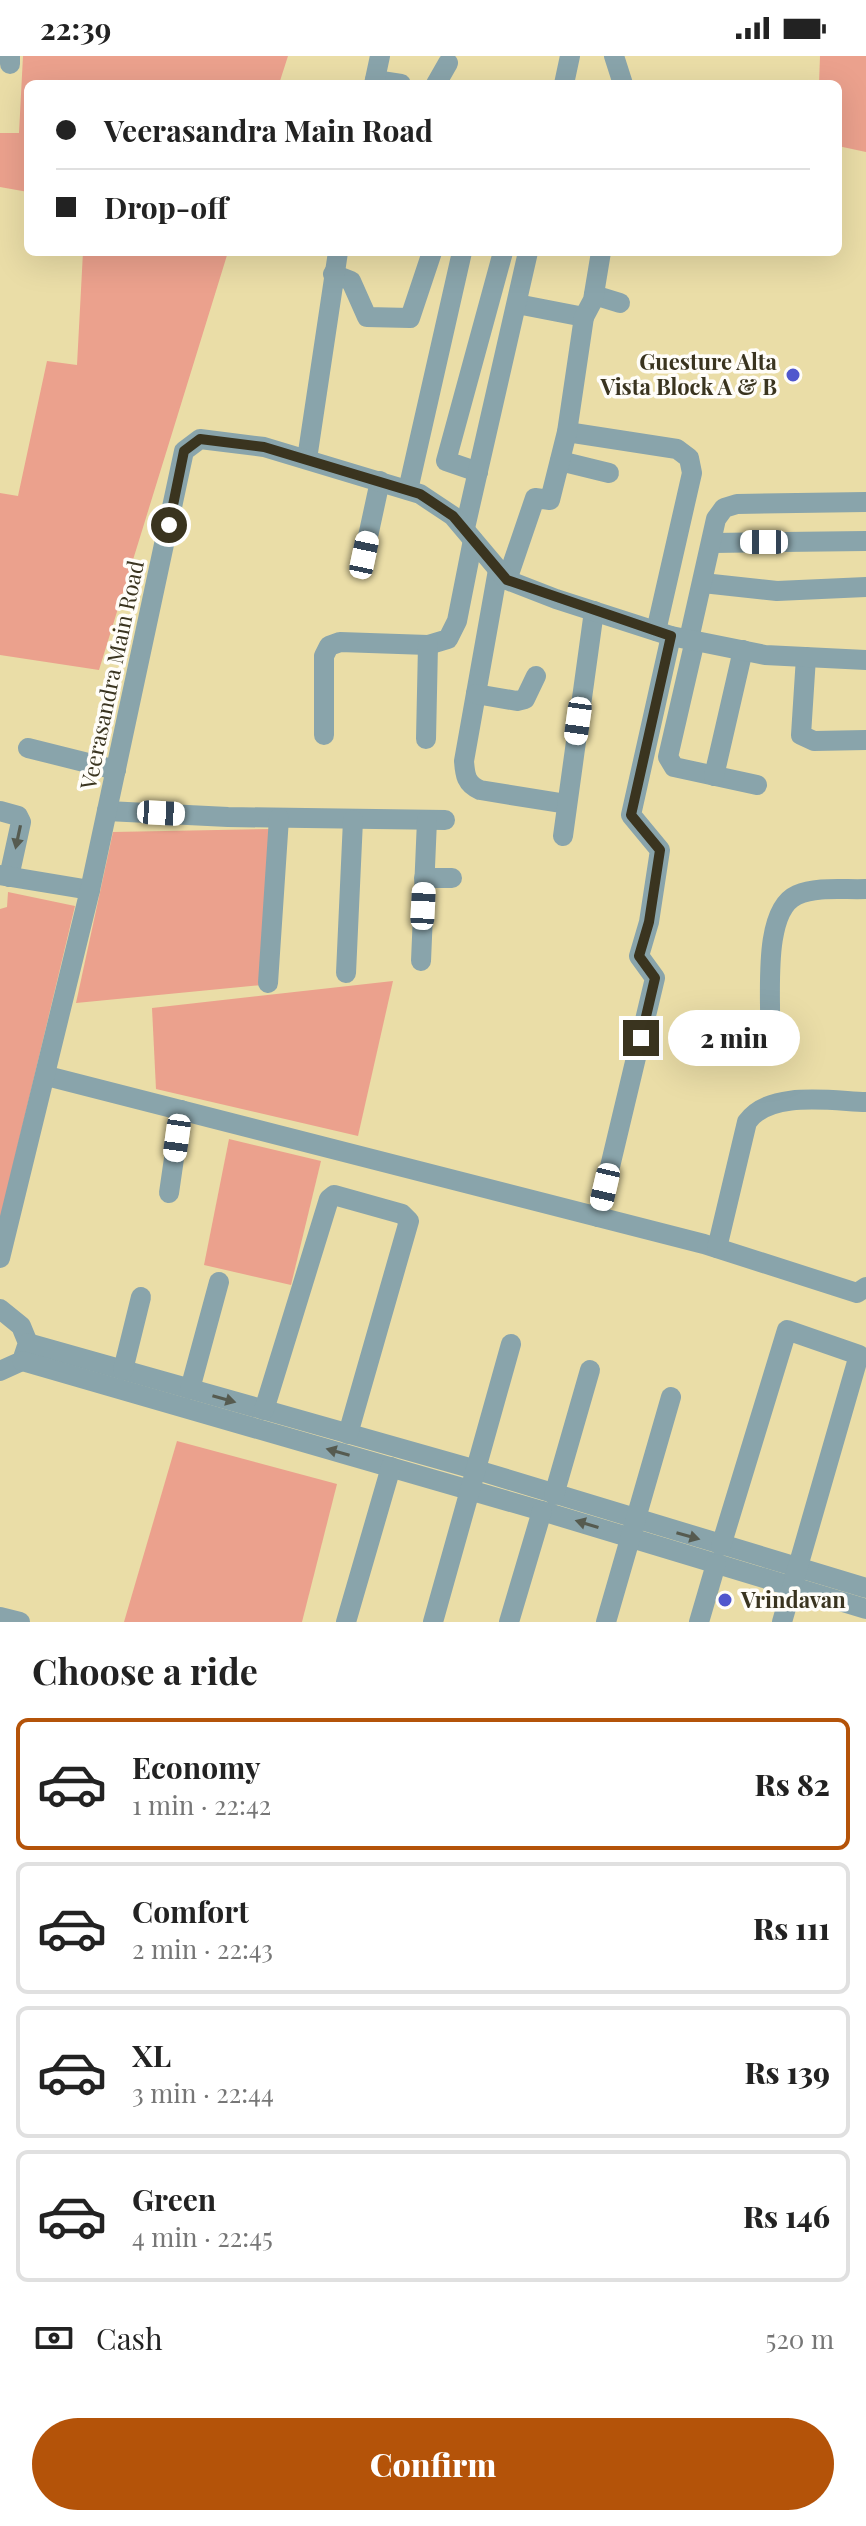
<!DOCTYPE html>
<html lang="en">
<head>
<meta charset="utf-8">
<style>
	body { margin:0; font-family:"Playfair Display",serif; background:#f6f6f6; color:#222; height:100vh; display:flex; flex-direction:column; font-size:30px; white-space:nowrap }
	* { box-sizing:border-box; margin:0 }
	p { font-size:26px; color:#767676 }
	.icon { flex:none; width:44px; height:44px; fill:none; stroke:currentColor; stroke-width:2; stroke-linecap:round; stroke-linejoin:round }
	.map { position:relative; height:1566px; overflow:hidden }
	.sheet { display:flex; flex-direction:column; background:#fff; flex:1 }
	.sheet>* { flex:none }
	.hud { position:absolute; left:24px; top:24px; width:818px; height:176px; border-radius:12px; box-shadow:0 8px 32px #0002; display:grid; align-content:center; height:176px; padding:0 32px; background:#fff }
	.end { position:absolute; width:36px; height:36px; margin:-18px; border:10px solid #3a341f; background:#fff; box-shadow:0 0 0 4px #fff }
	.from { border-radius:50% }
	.bubble { position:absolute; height:56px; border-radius:28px; background:#fff; box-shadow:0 8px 32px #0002; font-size:26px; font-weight:800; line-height:56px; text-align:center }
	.car { position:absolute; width:24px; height:48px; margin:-24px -12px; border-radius:10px; box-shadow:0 0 6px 2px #0007; background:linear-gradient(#fff 24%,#345 0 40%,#fff 0 76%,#345 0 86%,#fff 0) }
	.hud b { display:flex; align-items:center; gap:28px; height:76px; font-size:30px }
	.hud b+b { border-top:2px solid #e0e0e0 }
	.hud i { width:20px; height:20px; background:#222 }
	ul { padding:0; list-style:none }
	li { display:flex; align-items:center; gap:24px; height:132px; margin:0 16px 12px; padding:0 16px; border:4px solid #e0e0e0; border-radius:12px }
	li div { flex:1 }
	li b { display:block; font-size:30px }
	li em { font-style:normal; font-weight:800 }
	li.active { border-color:#b45309 }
	li>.icon { width:72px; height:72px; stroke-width:1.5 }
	h2 { padding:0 32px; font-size:36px; line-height:96px }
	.pay { display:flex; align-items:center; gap:20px; height:88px; padding:0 32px; font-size:30px }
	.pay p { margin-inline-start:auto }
	.action { display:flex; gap:16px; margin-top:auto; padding:16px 32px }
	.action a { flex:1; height:92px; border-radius:48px; background:#b45309; color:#fff; font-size:32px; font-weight:800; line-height:92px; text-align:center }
	.status { display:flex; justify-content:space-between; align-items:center; height:56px; padding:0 40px; background:#fff; direction:ltr }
	.status svg { height:22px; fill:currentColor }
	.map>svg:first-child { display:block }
</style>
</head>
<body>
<div class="status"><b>22:39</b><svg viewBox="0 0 49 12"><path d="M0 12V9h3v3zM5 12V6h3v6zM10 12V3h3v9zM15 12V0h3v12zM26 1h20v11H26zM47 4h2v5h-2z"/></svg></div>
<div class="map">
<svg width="866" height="1566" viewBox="0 0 866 1566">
	<rect width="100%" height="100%" fill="#eadda7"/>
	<g fill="#eba18d">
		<polygon points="23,0 288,0 279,28 28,28 28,136 0,131 0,77 19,77"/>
		<polygon points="820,0 866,0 866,96 838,90 838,28 819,28"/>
		<polygon points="83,196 228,196 99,614 0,599 0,437 18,440 47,305 77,309"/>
		<polygon points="273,773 262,929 76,947 113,776"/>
		<polygon points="8,836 75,850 0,1164 0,853 7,851"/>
		<polygon points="393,925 358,1080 156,1033 152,952"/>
		<polygon points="229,1083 321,1105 291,1229 204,1209"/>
		<polygon points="177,1385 337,1428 302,1566 124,1566"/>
	</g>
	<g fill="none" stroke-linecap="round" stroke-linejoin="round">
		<g stroke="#89a4ab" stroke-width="20">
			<polyline points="10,0 10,8"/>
			<polyline points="614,0 623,28"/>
			<polyline points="375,24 401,28"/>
			<polyline points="374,28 380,0"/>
			<polyline points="436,28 448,7"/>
			<polyline points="564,28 570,0"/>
			<polyline points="333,218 351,225 367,261 410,262 432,196"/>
			<polyline points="594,239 620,247"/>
			<polyline points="517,248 584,261 593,244 601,196"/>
			<polyline points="567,376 677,393 689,402 692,417 656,575"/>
			<polyline points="307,403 338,196"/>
			<polyline points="560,405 609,417"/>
			<polyline points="478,416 446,405 503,196"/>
			<polyline points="408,434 462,196"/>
			<polyline points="465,472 528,196"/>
			<polyline points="713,487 866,485"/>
			<polyline points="364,499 380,425"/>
			<path d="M498,514L464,705C465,719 466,728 480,734L567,748"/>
			<polyline points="507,524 535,442 550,444 567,376 584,261"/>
			<polyline points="703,527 777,535 866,531"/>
			<polyline points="689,583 716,463 724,452 737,448 866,446"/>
			<polyline points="695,584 668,701 674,711 757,729"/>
			<polyline points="806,601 801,679 814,685 866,684"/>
			<polyline points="476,638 517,645 525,643 536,620"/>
			<polyline points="324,679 324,600 329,590 340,586 428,589 448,583 457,565 473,484"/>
			<polyline points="426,683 428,589"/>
			<polyline points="28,692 116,714"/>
			<polyline points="714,720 743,594"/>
			<polyline points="0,755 18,760 21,766 9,821"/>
			<polyline points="107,755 228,761 445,764"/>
			<polyline points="563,780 594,555"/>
			<polyline points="0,819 90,834"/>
			<polyline points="424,822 452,822"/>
			<polyline points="421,905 427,764"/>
			<polyline points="346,917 353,764"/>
			<polyline points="268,927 279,762"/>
			<path d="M770,969C771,936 763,854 797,839C817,830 845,834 866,833"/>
			<polyline points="47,1020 704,1188 857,1237 866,1231"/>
			<polyline points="169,1137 181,1054"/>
			<polyline points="598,1161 655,922 639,900 649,866 660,794 631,759 671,580"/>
			<path d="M717,1192L747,1066C769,1034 832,1045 866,1046"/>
			<polyline points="0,1202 90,834 184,395 200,383 264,391 420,438 453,460 507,524 556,543 671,580 765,599 866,604"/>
			<polyline points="0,1253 21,1270 28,1287 22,1305 0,1315"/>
			<polyline points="28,1287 477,1414 866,1532"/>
			<polyline points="22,1305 542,1455 866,1553"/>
			<polyline points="123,1314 141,1241"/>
			<polyline points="190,1333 219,1226"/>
			<polyline points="264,1354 329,1143 334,1139 402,1158 409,1165 348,1378"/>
			<polyline points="554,1439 590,1314"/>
			<polyline points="721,1490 787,1274 859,1299 782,1566"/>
			<polyline points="0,1561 20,1566"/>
			<polyline points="346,1566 391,1411"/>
			<polyline points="433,1566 511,1288"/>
			<polyline points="509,1566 542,1455"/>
			<polyline points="606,1566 671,1341"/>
			<polyline points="699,1566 716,1508"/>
		</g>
	</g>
	<defs><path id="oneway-solid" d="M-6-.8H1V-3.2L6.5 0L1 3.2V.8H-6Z" transform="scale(2)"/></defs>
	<g fill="#565b50">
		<use href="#oneway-solid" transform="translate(18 781) rotate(102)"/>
		<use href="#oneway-solid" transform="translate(224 1343) rotate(16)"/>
		<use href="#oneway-solid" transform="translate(338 1396) rotate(-164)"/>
		<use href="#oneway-solid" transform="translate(587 1468) rotate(-163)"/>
		<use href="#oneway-solid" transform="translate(688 1480) rotate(16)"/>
	</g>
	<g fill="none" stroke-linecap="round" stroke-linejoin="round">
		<polyline stroke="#3a341f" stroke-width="10" points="169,469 184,395 200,383 264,391 420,438 453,460 507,524 671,580 631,759 660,794 649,866 639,900 655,922 641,982"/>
	</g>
	<g fill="#5057cd" stroke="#fffdf8" stroke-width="3">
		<circle cx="793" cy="319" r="8"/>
		<circle cx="725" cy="1544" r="8"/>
	</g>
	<g text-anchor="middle" stroke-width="7" stroke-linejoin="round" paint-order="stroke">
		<g font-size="22" font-weight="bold" fill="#3a341f" stroke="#fffdf8" text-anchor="end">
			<text x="777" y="314">Guesture Alta<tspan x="777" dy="25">Vista Block A &amp; B</tspan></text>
			<text x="741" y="1552" text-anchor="start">Vrindavan</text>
		</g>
		<g font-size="22" fill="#3a341f" stroke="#fffdf8">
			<text transform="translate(112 619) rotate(-78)" y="8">Veerasandra Main Road</text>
		</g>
	</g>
</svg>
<i class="end from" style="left:169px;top:469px"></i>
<i class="end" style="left:641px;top:982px"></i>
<div class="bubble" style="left:668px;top:954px;width:132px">2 min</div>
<i class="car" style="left:764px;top:486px;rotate:270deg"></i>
<i class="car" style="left:364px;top:499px;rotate:12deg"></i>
<i class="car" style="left:578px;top:665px;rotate:188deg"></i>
<i class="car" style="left:161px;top:757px;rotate:93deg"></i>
<i class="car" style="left:423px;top:850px;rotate:3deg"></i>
<i class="car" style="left:177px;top:1082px;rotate:188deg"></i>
<i class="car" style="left:605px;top:1131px;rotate:193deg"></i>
<div class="hud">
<b><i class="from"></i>Veerasandra Main Road</b>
<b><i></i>Drop-off</b>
</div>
</div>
<section class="sheet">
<h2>Choose a ride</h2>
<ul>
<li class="active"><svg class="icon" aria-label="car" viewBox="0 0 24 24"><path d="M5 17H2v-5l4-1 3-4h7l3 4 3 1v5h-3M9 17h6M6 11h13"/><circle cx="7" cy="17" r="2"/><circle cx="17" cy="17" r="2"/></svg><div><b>Economy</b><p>1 min · 22:42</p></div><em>Rs 82</em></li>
<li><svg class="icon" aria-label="car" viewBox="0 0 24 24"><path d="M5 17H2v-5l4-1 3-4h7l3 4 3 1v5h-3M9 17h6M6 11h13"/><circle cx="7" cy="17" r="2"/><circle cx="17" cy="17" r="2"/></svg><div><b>Comfort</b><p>2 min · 22:43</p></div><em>Rs 111</em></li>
<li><svg class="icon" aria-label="car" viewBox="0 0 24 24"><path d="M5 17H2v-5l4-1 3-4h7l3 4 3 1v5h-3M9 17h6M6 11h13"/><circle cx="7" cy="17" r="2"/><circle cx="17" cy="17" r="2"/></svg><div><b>XL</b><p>3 min · 22:44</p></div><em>Rs 139</em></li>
<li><svg class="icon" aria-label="car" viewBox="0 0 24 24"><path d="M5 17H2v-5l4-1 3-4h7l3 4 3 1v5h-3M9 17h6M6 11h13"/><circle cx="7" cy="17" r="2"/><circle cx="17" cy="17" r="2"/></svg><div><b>Green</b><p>4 min · 22:45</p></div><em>Rs 146</em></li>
</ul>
<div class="pay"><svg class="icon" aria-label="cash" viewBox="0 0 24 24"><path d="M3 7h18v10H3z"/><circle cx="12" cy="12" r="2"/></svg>Cash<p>520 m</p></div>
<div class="action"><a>Confirm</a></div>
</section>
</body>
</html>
